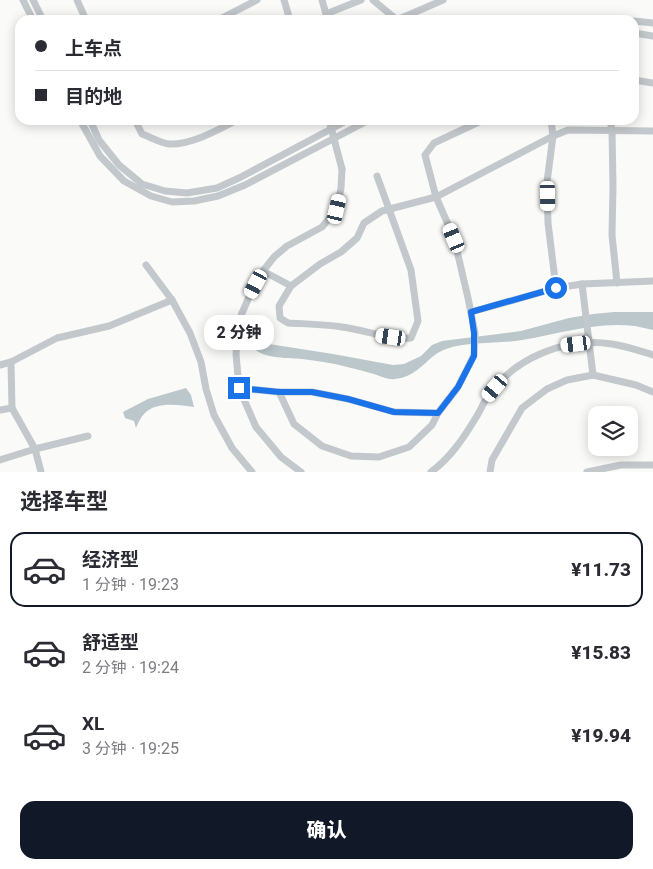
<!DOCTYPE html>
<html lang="zh">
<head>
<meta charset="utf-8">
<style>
	body { margin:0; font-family:Roboto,"Noto Sans SC",sans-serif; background:#f2f2f3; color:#2b2b33; height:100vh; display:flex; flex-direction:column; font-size:19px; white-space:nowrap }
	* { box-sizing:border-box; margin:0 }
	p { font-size:16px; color:#7c7c81 }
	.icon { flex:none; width:28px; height:28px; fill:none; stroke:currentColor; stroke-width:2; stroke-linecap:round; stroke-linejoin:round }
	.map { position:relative; height:472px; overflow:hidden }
	.drawer { display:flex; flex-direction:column; background:#fff; flex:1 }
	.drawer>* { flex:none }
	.hud { position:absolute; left:15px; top:15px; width:624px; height:110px; border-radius:15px; box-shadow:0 2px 12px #0003; display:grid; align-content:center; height:110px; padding:0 20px; background:#fff }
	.buttons { position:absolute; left:588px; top:406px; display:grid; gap:10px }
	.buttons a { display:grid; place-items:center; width:50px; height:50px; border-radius:10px; background:#fff; box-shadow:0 2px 12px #0003; font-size:25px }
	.end { position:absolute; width:22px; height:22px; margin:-11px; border:6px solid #1a73e8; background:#fff; box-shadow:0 0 0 2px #fff }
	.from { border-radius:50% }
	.bubble { position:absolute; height:35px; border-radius:15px; background:#fff; box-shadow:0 2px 12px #0003; font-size:16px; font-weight:800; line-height:35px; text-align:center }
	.car { position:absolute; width:15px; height:30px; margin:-15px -8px; border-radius:6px; box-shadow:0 0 4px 1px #0007; background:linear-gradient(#fff 24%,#345 0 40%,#fff 0 76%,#345 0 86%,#fff 0) }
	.hud b { display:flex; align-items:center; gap:18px; height:48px; font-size:19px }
	.hud b+b { border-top:1px solid #e1e1e2 }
	.hud i { width:12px; height:12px; background:#2b2b33 }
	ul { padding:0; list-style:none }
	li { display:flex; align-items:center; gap:15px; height:75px; margin:0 10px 8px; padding:0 10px; border:2px solid transparent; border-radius:15px }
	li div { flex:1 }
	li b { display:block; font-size:19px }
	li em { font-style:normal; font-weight:800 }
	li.active { border-color:#111827 }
	li>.icon { width:45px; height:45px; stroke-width:1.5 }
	h2 { padding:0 20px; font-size:22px; line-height:60px }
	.primary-button { display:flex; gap:10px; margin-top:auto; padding:10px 20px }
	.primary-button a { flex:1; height:58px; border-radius:15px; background:#111827; color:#fff; font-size:20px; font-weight:800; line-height:58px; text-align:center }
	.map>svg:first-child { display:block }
</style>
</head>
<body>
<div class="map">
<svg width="653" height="472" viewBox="0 0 653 472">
	<rect width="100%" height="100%" fill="#fafaf8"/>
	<g fill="#bbc7cb">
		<path d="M614,312H653V330C647,329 641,327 635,326C596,321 559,334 522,340C499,344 468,341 446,349C426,356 421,376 395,379C388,380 383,377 377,375C367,372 357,369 347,367C333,363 317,361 302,359C290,358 253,359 252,343L256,342L333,354L393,365L404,364L421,356L432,345L442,341L521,331L569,318L593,314Z"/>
		<path d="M186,388L191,395L194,407C178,405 156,401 144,414C141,417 138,423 136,428L134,421L125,418L123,412L148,399Z"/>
	</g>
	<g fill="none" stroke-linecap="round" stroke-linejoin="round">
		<g stroke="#c3c8cc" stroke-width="7">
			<polyline points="23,0 33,20"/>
			<polyline points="33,0 43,20"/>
			<polyline points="77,0 86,20"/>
			<polyline points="284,0 290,20"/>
			<polyline points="322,0 326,14 326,20"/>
			<polyline points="373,0 397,20"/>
			<polyline points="326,14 361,0"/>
			<polyline points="218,20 257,0"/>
			<polyline points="397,20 443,0"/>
			<polyline points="596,20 625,20"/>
			<polyline points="634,21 653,23"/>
			<polyline points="634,33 653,36"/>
			<polyline points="634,80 653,83"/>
			<polyline points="80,120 100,156 124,181 151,196 172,202 194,201 218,196 245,185 369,120"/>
			<polyline points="90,120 99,140 119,165 142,184 165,191 187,193 217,188 239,178 348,120"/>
			<path d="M135,120L142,134C150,137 161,143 169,144C191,145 218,130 237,120"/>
			<polyline points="551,120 553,136 547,182 548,223 556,288 582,284 593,375"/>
			<polyline points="610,120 612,130 613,186 612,235 617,283"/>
			<polyline points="146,265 172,300 190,333 201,362 206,389 214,415 232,448 252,472"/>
			<polyline points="263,271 291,286 320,264 341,252 357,238 364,223 382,211 436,197 553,136 568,130 653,131"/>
			<polyline points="582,284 653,281"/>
			<path d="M291,286L279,306L280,318L288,323C306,324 324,324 342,327C366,330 388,340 411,338L418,321L411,270L377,176"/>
			<polyline points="471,312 556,288"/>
			<polyline points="11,362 12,408 35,449 41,472"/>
			<polyline points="0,365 11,362 57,338 109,326 172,300"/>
			<polyline points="239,388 279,392 312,392 348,399 394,412 438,413 458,387 474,355 475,333 468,298 454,238 436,197 425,155 434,143 483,120"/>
			<polyline points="279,392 294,424 322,446 351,456 379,457 409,447 432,425 438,413"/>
			<polyline points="0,410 12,408"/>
			<polyline points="0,460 35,449 88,436"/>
			<polyline points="301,472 281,457 256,427 239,388 236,354 239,320 249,297 263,271 274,257 287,246 322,227 337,209 341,188 342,169"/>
			<path d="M431,472C450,458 463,439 475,419C480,412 483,403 488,396C515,357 566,337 612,344C626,346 640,351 653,355"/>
			<polyline points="490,472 492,460 522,408 547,389 567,380 593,375 636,385 653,392"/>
			<polyline points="587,472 621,465 653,465"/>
		</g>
		<polyline stroke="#c3c8cc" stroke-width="7" points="329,120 342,169"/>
	</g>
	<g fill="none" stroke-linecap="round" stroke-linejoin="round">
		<polyline stroke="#1a73e8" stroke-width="6" points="239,388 279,392 312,392 348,399 394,412 438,413 458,387 474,356 474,333 471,312 556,288"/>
	</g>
</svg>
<div class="buttons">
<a><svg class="icon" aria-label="layers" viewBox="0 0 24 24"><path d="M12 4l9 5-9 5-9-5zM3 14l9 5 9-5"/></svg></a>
</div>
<i class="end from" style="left:556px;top:288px"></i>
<i class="end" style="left:239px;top:388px"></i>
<div class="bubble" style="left:204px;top:315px;width:70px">2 分钟</div>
<i class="car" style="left:548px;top:196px;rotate:179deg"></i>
<i class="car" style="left:337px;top:209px;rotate:13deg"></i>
<i class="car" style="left:454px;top:238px;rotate:337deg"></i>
<i class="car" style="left:256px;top:284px;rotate:208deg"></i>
<i class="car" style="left:391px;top:337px;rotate:278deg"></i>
<i class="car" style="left:576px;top:344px;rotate:263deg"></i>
<i class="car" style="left:495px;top:388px;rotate:220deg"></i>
<div class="hud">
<b><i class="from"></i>上车点</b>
<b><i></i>目的地</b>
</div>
</div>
<section class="drawer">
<h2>选择车型</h2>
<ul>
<li class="active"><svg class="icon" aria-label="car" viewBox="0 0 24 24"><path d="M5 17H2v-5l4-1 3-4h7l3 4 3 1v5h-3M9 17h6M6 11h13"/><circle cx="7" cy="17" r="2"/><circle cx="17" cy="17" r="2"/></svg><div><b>经济型</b><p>1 分钟 · 19:23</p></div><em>¥11.73</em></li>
<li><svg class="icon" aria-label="car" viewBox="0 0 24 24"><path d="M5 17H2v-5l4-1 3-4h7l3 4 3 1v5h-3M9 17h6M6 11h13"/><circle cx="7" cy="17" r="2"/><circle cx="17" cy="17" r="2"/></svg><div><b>舒适型</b><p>2 分钟 · 19:24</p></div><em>¥15.83</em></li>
<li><svg class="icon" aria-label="car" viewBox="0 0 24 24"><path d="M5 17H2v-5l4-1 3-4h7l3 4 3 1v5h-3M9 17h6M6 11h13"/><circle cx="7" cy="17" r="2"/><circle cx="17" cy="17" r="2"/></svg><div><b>XL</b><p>3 分钟 · 19:25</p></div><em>¥19.94</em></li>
</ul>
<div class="primary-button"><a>确认</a></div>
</section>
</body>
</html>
